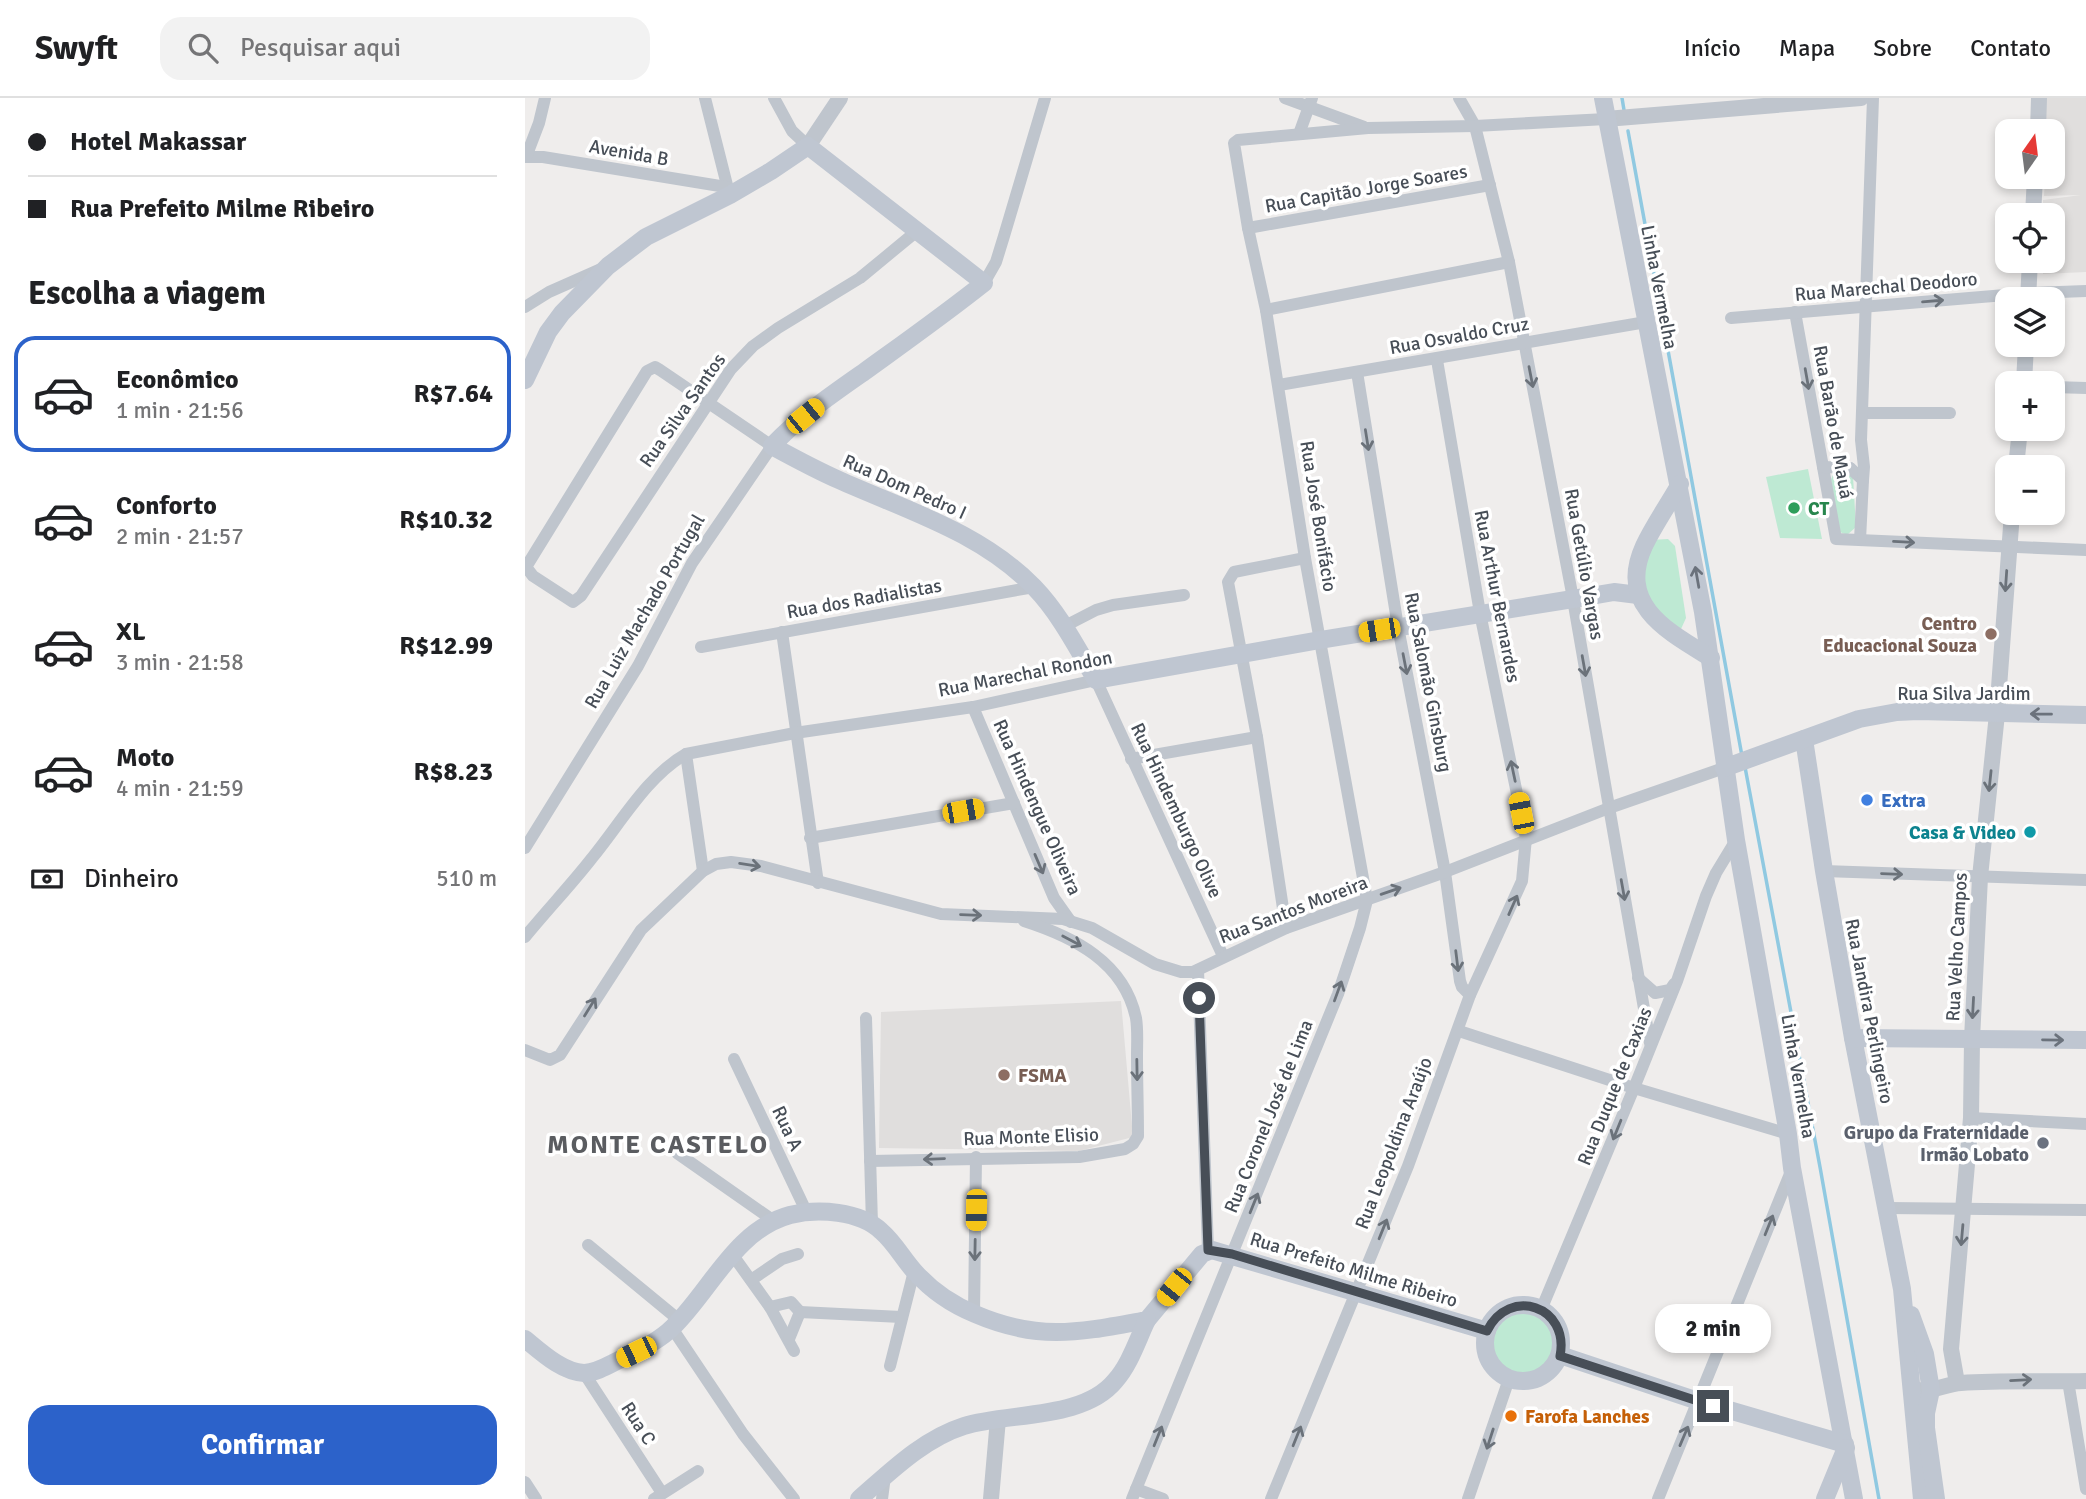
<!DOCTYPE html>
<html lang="pt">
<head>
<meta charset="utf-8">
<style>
	body { margin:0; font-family:Signika,sans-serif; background:#f2f2f2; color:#202124; height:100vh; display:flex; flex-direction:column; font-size:26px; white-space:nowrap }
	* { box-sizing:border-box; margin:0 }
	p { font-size:23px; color:#757577 }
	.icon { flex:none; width:38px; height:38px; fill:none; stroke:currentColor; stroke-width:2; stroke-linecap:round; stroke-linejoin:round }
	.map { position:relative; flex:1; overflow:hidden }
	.details { display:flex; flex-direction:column; background:#fff; width:525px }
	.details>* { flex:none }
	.banner { display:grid; align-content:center; height:154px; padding:0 28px; background:#fff }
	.needle { width:46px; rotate:14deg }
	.fabs { position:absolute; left:1470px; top:21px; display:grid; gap:14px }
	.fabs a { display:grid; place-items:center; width:70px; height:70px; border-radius:14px; background:#fff; box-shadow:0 4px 10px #0003; font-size:35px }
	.end { position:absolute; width:32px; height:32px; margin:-16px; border:9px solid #474e57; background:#fff; box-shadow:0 0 0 4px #fff }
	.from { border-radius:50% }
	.bubble { position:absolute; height:49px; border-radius:21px; background:#fff; box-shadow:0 4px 10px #0003; font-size:23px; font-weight:800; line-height:49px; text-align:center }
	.car { position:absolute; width:21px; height:42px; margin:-21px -10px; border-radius:9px; box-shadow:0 0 5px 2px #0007; background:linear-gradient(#f5c518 24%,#345 0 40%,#f5c518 0 76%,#345 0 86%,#f5c518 0) }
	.banner b { display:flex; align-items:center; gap:24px; height:66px; font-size:26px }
	.banner b+b { border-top:2px solid #e0e0e0 }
	.banner i { width:18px; height:18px; background:#202124 }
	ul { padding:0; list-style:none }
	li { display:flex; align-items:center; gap:21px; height:116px; margin:0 14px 10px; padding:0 14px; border:4px solid transparent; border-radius:21px }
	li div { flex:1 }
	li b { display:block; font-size:26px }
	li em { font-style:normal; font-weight:800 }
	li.active { border-color:#2c62ca }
	li>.icon { width:63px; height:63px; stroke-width:1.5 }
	h2 { padding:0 28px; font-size:32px; line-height:84px }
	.pay { display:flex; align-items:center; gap:18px; height:77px; padding:0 28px; font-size:26px }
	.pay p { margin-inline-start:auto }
	.button { display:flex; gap:14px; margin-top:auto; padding:14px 28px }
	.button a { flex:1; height:80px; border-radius:21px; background:#2c62ca; color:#fff; font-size:28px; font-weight:800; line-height:80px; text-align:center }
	header { display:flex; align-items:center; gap:42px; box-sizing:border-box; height:98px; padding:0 35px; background:#fff; border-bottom:2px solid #e0e0e0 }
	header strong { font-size:33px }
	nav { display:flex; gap:38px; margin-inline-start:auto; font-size:24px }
	.search { width:490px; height:63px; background:#f2f2f2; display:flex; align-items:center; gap:18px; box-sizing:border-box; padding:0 24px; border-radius:21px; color:#757577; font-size:26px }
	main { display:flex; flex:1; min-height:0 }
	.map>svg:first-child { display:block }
</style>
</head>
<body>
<header>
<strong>Swyft</strong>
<div class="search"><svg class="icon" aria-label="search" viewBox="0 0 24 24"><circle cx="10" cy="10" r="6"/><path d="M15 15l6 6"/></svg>Pesquisar aqui</div>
<nav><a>Início</a><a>Mapa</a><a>Sobre</a><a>Contato</a></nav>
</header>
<main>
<section class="details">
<div class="banner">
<b><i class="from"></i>Hotel Makassar</b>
<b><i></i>Rua Prefeito Milme Ribeiro</b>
</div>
<h2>Escolha a viagem</h2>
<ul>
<li class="active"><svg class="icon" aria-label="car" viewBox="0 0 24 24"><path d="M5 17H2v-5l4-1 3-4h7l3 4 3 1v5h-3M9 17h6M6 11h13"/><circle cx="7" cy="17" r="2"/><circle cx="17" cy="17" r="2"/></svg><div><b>Econômico</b><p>1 min · 21:56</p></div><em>R$7.64</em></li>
<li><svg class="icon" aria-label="car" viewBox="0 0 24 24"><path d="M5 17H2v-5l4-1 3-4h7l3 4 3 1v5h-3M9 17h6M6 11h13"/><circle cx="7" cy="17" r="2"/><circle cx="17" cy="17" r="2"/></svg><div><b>Conforto</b><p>2 min · 21:57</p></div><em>R$10.32</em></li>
<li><svg class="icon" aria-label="car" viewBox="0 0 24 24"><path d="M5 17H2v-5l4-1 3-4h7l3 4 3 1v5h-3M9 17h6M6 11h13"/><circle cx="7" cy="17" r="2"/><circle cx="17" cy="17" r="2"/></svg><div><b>XL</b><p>3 min · 21:58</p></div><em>R$12.99</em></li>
<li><svg class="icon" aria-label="car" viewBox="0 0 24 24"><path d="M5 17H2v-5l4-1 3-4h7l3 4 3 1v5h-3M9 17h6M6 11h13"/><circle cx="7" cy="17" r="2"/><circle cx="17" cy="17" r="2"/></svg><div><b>Moto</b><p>4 min · 21:59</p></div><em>R$8.23</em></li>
</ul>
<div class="pay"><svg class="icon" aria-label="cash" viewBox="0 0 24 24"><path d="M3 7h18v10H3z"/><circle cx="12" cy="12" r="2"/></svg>Dinheiro<p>510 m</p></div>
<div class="button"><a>Confirmar</a></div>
</section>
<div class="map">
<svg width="1561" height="1401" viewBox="0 0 1561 1401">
	<rect width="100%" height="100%" fill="#efedec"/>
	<g fill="#e0dedd">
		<polygon points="1521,0 1561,0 1561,174 1518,176 1518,163 1528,163 1528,117 1518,117 1518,102 1556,97 1519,98 1520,79 1528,79 1528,33 1521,33"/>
		<polygon points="596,903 608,1039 554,1053 354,1050 356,914"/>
	</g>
	<g fill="#bee9d3">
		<polygon points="1283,371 1297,441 1255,440 1241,379"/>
		<polygon points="1312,374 1325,376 1328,379 1331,429 1322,437 1315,434 1306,382 1308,376"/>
		<polygon points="1143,441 1150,448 1161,520 1156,531 1120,506 1120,454 1126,442"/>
		<circle cx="1000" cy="1246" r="33"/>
	</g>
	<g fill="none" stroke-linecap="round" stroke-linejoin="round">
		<g stroke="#90c9e1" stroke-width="3.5">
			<polyline points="1097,0 1099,12"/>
			<polyline points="1103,33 1217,658"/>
			<polyline points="1220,669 1295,1069 1354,1401"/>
		</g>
		<g stroke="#bfc5cd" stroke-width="12">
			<polyline points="180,0 204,95"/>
			<polyline points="249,0 267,33 283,48"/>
			<polyline points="760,0 839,29"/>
			<polyline points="934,0 950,28 984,164 1046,490 1125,945"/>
			<polyline points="774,36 787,0"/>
			<polyline points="0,59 18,59 201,89"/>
			<polyline points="1,59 14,25 20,0"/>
			<polyline points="723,130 965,87"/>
			<polyline points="459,185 471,164 479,138 520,0"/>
			<polyline points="0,209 24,194 76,171"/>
			<polyline points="741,212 984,164"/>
			<polyline points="1270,214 1311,441 1561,452"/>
			<polyline points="1206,220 1504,195 1561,193"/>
			<polyline points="832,274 873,529 920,774 935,883 937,889 945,897"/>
			<polyline points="754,287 1121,224"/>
			<polyline points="1528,289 1561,290"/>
			<polyline points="1338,315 1425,315"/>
			<polyline points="1298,369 1325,370"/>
			<polyline points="1325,370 1338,382 1335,442"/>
			<polyline points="1338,382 1339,369 1336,342 1348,0"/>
			<polyline points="540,528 571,512 588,507 659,497"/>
			<polyline points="257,534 293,785"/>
			<polyline points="176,549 509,489"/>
			<polyline points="448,609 529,800 546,824"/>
			<polyline points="161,656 178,773"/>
			<polyline points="606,661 732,639"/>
			<polyline points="285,740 489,705"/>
			<polyline points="0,750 113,568 167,465 247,348 135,272 130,269 122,273 1,469 8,478 48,504 56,498 206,271 228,248 253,230 335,180 392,133"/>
			<polyline points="1299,773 1561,782"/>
			<polyline points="761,830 732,639 703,484 709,474 780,460"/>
			<path d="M0,839C22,812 46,787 67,760C95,726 123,677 161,656L270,635L448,609L571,582L698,858"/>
			<polyline points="673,872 683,1152"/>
			<polyline points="1113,880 1130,895 1145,892 1149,886"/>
			<polyline points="341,920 347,1126"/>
			<polyline points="934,933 1109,990 1263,1036"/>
			<polyline points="0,952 25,962 35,957 116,832 178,773 191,766 206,764 236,768 416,816 538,821 567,830 630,866 656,874 668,874 761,830 920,774 1084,710 1199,670"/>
			<polyline points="209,961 282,1115"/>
			<polyline points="1446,1020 1561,1026"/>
			<polyline points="152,1055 249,1123"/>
			<path d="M345,1063L554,1059L600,1051L608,1046L613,1038C613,1011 612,984 612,957C612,945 613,932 611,920C599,864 549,839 499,823"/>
			<polyline points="1363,1110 1561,1112"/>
			<polyline points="63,1147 154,1222"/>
			<polyline points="207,1156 245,1209 269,1253"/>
			<polyline points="226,1182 257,1161 273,1156"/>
			<polyline points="245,1209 266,1204 275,1214 264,1241"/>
			<polyline points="1016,1212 1109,990 1152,883 1181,798 1191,775 1211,742"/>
			<polyline points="275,1214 376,1219"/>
			<polyline points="449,1216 451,1059"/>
			<polyline points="147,1230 218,1336 269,1401"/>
			<polyline points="365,1268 389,1173"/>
			<polyline points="59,1275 137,1395"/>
			<polyline points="1543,1283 1561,1391"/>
			<polyline points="0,1384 11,1401"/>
			<polyline points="611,1391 638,1401"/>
			<polyline points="129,1401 173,1373"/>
			<polyline points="357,1401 360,1378"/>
			<polyline points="607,1401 813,896 835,830 842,802 780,460 741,212 723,130 709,45 713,42 843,30 950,28 1081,21"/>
			<polyline points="746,1401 883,1068 945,897 997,783 1001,740 955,515 912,262"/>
			<polyline points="943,1401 984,1281"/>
			<polyline points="1133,1401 1267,1071"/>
		</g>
		<g stroke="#bfc5cd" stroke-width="16">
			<polyline points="1081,21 1336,0"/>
			<polyline points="1513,33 1514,0"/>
			<polyline points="283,48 315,0"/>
			<polyline points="1508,117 1510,79"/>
			<polyline points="1503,201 1505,163"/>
			<polyline points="1499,285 1501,247"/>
			<polyline points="1491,369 1495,331"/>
			<polyline points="1432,1285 1426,1251 1446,1020 1447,941 1455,779 1472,616 1487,415"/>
			<path d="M1393,1292C1409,1294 1421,1286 1436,1285C1478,1282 1519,1284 1561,1283"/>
			<polyline points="466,1401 473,1321"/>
		</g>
		<g stroke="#bfc6d1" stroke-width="18">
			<polyline points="1078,0 1178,514 1211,742 1263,1036 1267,1070 1329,1401"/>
			<path d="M0,282L23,234L37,215L83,168L121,139L205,97L246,73L283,48L459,185C420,216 379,245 339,274C306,297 274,319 247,348C269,360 291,372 314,382C383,413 455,434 509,489C535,516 552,550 571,582L795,542L1048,501L1089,494L1113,497"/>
			<path d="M1155,386C1143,407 1129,427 1119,448C1092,507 1142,533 1186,560"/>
			<polyline points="1279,641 1299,773 1328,940 1377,1191 1397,1401"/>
			<polyline points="1199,670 1334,621 1372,614 1393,613 1561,617"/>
			<polyline points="1328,940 1561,942"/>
			<circle cx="998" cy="1245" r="38"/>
			<polyline points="1386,1217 1400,1256 1406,1292 1401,1315 1401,1330 1411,1401"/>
			<path d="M0,1241C16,1254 37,1274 59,1275C71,1275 84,1267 94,1262C112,1254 134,1243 148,1229C186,1192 210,1132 265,1117C293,1110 335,1113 356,1133C370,1145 378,1161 390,1174C406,1192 428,1207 450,1216C515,1244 556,1234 622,1222L677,1156L687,1152L962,1233"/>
			<polyline points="1035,1257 1173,1303 1320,1346"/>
			<path d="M334,1401C365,1374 398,1341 439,1328C484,1314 558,1322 590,1283C605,1266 612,1243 622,1222"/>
			<polyline points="1300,1401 1321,1350"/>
		</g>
	</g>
	<defs><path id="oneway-shaft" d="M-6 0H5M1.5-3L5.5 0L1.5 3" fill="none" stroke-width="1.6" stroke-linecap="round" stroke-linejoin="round" transform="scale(1.75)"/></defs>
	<g stroke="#6b727a">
		<use href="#oneway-shaft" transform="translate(1408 203) rotate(-5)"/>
		<use href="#oneway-shaft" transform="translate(1006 279) rotate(79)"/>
		<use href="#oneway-shaft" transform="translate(1282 281) rotate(80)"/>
		<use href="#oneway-shaft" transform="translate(842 342) rotate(81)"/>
		<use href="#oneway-shaft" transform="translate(1379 444) rotate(3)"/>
		<use href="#oneway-shaft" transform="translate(1481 483) rotate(94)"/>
		<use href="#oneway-shaft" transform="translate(880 566) rotate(79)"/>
		<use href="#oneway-shaft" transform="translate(1059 568) rotate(80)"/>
		<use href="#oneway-shaft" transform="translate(988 673) rotate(-102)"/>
		<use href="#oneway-shaft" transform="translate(1465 683) rotate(96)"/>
		<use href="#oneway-shaft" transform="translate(514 766) rotate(67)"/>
		<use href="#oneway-shaft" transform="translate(225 767) rotate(9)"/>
		<use href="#oneway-shaft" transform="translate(1367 776) rotate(2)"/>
		<use href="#oneway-shaft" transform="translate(1098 792) rotate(80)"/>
		<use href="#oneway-shaft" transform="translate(866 793) rotate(-19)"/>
		<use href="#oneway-shaft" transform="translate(988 807) rotate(-66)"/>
		<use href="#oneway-shaft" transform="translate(446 817) rotate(2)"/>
		<use href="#oneway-shaft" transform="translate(547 843) rotate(28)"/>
		<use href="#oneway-shaft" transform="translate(932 863) rotate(83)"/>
		<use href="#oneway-shaft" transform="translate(813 893) rotate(-70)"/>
		<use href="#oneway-shaft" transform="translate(65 909) rotate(-58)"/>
		<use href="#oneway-shaft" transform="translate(1448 910) rotate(93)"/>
		<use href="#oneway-shaft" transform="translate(612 972) rotate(89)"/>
		<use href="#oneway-shaft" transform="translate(1092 1032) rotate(112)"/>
		<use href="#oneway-shaft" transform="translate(409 1061) rotate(178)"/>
		<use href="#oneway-shaft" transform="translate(729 1105) rotate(-68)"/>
		<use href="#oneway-shaft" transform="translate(1244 1127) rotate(-68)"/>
		<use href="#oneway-shaft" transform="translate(858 1131) rotate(-68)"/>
		<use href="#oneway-shaft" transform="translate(1437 1137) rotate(95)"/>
		<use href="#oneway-shaft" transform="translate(450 1152) rotate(91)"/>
		<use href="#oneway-shaft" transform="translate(1496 1282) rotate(-3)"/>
		<use href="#oneway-shaft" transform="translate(633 1338) rotate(-68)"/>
		<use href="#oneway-shaft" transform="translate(772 1338) rotate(-68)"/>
		<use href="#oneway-shaft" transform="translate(1159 1338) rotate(-67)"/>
		<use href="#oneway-shaft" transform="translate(965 1341) rotate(108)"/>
	</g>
	<g stroke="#6b727c">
		<use href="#oneway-shaft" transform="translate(1172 479) rotate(-100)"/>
		<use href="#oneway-shaft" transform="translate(1516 616) rotate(-179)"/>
		<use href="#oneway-shaft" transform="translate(1528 942) rotate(1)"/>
	</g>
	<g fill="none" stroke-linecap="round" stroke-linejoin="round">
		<path stroke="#474e57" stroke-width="9" d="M674,900L683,1152L707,1156L962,1233C984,1188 1045,1208 1035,1258L1188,1308"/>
	</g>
	<circle fill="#2e9e5b" stroke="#fff" stroke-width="2.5" cx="1269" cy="410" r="7"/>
	<g fill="#8d6e63" stroke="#fff" stroke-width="2.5">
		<circle cx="1466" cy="536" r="7"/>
		<circle cx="479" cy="977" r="7"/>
	</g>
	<circle fill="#3f7fe0" stroke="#fff" stroke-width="2.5" cx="1342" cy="702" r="7"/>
	<circle fill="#0f9aa8" stroke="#fff" stroke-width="2.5" cx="1505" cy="734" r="7"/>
	<circle fill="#6b7280" stroke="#fff" stroke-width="2.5" cx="1518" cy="1045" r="7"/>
	<circle fill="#e8710a" stroke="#fff" stroke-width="2.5" cx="986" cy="1318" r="7"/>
	<g text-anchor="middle" stroke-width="7" stroke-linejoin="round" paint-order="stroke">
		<g font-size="19" fill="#474e57" stroke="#fff">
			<text transform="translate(104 54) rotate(10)" y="7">Avenida B</text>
			<text transform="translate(841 90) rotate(-10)" y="7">Rua Capitão Jorge Soares</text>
			<text transform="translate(1361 188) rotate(-5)" y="7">Rua Marechal Deodoro</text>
			<text transform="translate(1135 189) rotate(79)" y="7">Linha Vermelha</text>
			<text transform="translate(934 237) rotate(-10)" y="7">Rua Osvaldo Cruz</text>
			<text transform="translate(157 312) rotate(-55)" y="7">Rua Silva Santos</text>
			<text transform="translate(1309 324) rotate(80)" y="7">Rua Barão de Mauá</text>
			<text transform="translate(380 388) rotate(24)" y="7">Rua Dom Pedro I</text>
			<text transform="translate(794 418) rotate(81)" y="7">Rua José Bonifácio</text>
			<text transform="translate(1060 466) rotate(80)" y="7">Rua Getúlio Vargas</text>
			<text transform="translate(973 498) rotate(79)" y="7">Rua Arthur Bernardes</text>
			<text transform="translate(339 500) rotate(-10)" y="7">Rua dos Radialistas</text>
			<text transform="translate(119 513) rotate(-60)" y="7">Rua Luiz Machado Portugal</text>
			<text transform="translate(500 575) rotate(-11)" y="7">Rua Marechal Rondon</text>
			<text transform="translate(904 584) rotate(79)" y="7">Rua Salomão Ginsburg</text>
			<text x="1439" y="602">Rua Silva Jardim</text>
			<text transform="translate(513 709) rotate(66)" y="7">Rua Hindengue Oliveira</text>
			<text transform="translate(652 712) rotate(65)" y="7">Rua Hindemburgo Olive</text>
			<text transform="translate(768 811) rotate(-21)" y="7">Rua Santos Moreira</text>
			<text transform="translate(1431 849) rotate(-87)" y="7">Rua Velho Campos</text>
			<text transform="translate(1345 913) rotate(79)" y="7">Rua Jandira Perlingeiro</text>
			<text transform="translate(1274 978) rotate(80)" y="7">Linha Vermelha</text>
			<text transform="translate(1089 988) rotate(-68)" y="7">Rua Duque de Caxias</text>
			<text transform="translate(743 1018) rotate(-68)" y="7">Rua Coronel José de Lima</text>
			<text transform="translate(263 1030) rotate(65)" y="7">Rua A</text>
			<text transform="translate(506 1038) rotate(-2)" y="7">Rua Monte Elisio</text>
			<text transform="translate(868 1045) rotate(-69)" y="7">Rua Leopoldina Araújo</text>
			<text transform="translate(829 1171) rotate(17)" y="7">Rua Prefeito Milme Ribeiro</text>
			<text transform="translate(114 1325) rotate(57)" y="7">Rua C</text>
		</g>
		<g font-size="19" font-weight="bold" fill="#27864d" stroke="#fff" text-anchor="start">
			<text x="1283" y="417">CT</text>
		</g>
		<g font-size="19" font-weight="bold" fill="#785e54" stroke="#fff" text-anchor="end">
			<text x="1452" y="532">Centro<tspan x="1452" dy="22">Educacional Souza</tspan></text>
			<text x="493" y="984" text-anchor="start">FSMA</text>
		</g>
		<g font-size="19" font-weight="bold" fill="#366cbe" stroke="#fff" text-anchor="start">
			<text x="1356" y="709">Extra</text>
		</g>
		<g font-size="19" font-weight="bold" fill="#0d838f" stroke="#fff" text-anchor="end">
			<text x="1491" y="741">Casa &amp; Video</text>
		</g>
		<g font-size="19" font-weight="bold" fill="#5b616d" stroke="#fff" text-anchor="end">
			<text x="1504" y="1041">Grupo da Fraternidade<tspan x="1504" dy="22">Irmão Lobato</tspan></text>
		</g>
		<g font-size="19" font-weight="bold" fill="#c56008" stroke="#fff" text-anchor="start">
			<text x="1000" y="1325">Farofa Lanches</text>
		</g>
		<g font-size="26" font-weight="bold" letter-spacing="2" fill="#5a5c60" stroke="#fff">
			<text x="133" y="1055">MONTE CASTELO</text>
		</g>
	</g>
</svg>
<div class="fabs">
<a><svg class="needle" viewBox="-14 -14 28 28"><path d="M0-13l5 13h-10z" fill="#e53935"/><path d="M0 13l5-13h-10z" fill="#757577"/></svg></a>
<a><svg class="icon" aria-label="locate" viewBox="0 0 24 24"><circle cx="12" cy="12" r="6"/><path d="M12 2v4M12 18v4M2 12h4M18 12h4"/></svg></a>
<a><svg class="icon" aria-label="layers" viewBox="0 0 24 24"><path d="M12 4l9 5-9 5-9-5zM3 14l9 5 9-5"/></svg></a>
<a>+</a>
<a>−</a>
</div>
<i class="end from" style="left:674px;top:900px"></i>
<i class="end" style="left:1188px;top:1308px"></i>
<div class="bubble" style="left:1130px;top:1206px;width:116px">2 min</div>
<i class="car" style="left:280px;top:318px;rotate:51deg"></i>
<i class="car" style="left:854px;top:532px;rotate:261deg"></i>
<i class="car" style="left:438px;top:713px;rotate:80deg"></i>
<i class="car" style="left:996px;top:715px;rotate:349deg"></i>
<i class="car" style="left:451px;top:1112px;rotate:181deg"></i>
<i class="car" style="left:649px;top:1189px;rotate:219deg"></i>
<i class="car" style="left:111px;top:1254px;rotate:244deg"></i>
</div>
</main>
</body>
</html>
